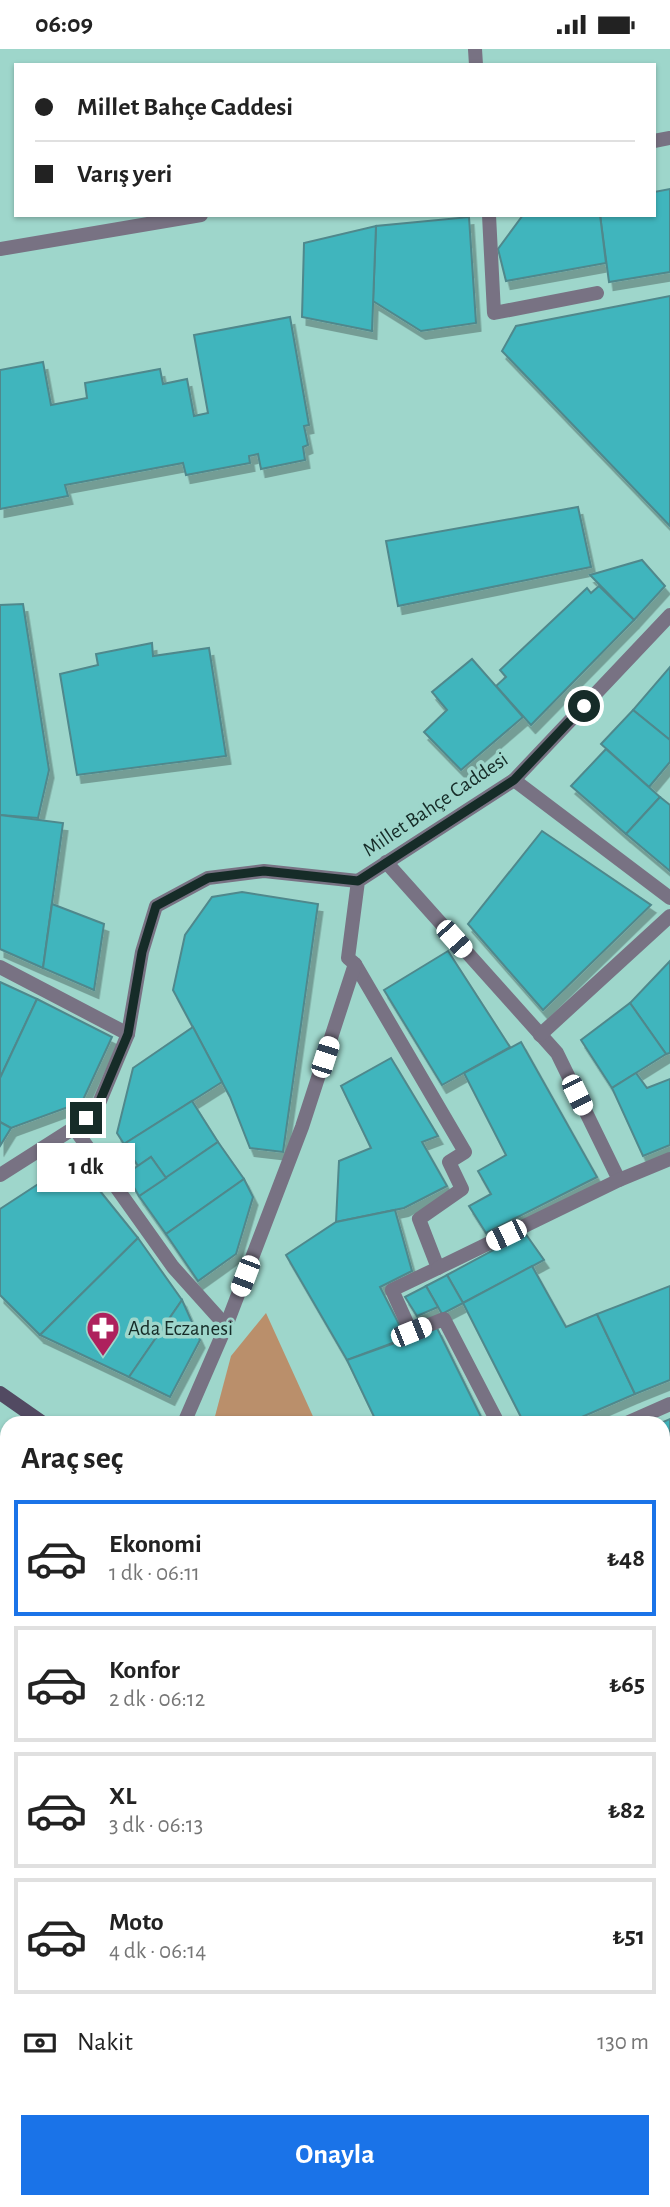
<!DOCTYPE html>
<html lang="tr">
<head>
<meta charset="utf-8">
<style>
	body { margin:0; font-family:"Alegreya Sans",sans-serif; background:#f6f6f6; color:#222; height:100vh; display:flex; flex-direction:column; font-size:26px; white-space:nowrap }
	* { box-sizing:border-box; margin:0 }
	p { font-size:23px; color:#767676 }
	.icon { flex:none; width:38px; height:38px; fill:none; stroke:currentColor; stroke-width:2; stroke-linecap:round; stroke-linejoin:round }
	.map { position:relative; flex:1; overflow:hidden }
	.side { position:absolute; left:0px; top:1367px; width:670px; height:793px; display:flex; flex-direction:column; background:#fff; border-radius:21px 21px 0 0; box-shadow:0 2px 5px #0004 }
	.side>* { flex:none }
	.guide { position:absolute; left:14px; top:14px; width:642px; height:154px; border-radius:0px; box-shadow:0 2px 5px #0004; display:grid; align-content:center; height:154px; padding:0 21px; background:#fff }
	.end { position:absolute; width:32px; height:32px; margin:-16px; border:9px solid #162c28; background:#fff; box-shadow:0 0 0 4px #fff }
	.from { border-radius:50% }
	.bubble { position:absolute; height:49px; border-radius:0px; background:#fff; box-shadow:0 2px 5px #0004; font-size:23px; font-weight:700; line-height:49px; text-align:center }
	.car { position:absolute; width:21px; height:42px; margin:-21px -10px; border-radius:9px; box-shadow:0 0 5px 2px #0007; background:linear-gradient(#fff 24%,#345 0 40%,#fff 0 76%,#345 0 86%,#fff 0) }
	.guide b { display:flex; align-items:center; gap:24px; height:66px; font-size:26px }
	.guide b+b { border-top:2px solid #e0e0e0 }
	.guide i { width:18px; height:18px; background:#222 }
	ul { padding:0; list-style:none }
	li { display:flex; align-items:center; gap:21px; height:116px; margin:0 14px 10px; padding:0 7px; border:4px solid #e0e0e0; border-radius:0px }
	li div { flex:1 }
	li b { display:block; font-size:26px }
	li em { font-style:normal; font-weight:700 }
	li.on { border-color:#1a73e8 }
	li>.icon { width:63px; height:63px; stroke-width:1.5 }
	h2 { padding:0 21px; font-size:32px; line-height:84px }
	.pay { display:flex; align-items:center; gap:18px; height:77px; padding:0 21px; font-size:26px }
	.pay p { margin-inline-start:auto }
	.action { display:flex; gap:14px; margin-top:auto; padding:14px 21px }
	.action a { flex:1; height:80px; border-radius:0px; background:#1a73e8; color:#fff; font-size:28px; font-weight:700; line-height:80px; text-align:center }
	.status { display:flex; justify-content:space-between; align-items:center; height:49px; padding:0 35px; background:#fff; direction:ltr }
	.status svg { height:19px; fill:currentColor }
	.map>svg:first-child { display:block }
</style>
</head>
<body>
<div class="status"><b>06:09</b><svg viewBox="0 0 49 12"><path d="M0 12V9h3v3zM5 12V6h3v6zM10 12V3h3v9zM15 12V0h3v12zM26 1h20v11H26zM47 4h2v5h-2z"/></svg></div>
<div class="map">
<svg width="670" height="2158" viewBox="0 0 670 2158">
	<defs>
		<filter id="shadow"><feDropShadow dx="4.5" dy="8" stdDeviation="0" flood-color="#0004"/></filter>
	</defs>
	<rect width="100%" height="100%" fill="#9ed6cb"/>
	<g fill="#ba8f6b">
		<polygon points="266,1264 316,1374 216,1374 214,1371 231,1307"/>
		<polygon points="0,1960 7,1964 7,2152 278,2153 273,2158 0,2158"/>
	</g>
	<g fill="#3fb5bd" stroke="#50888c" stroke-width="2" filter="url(#shadow)">
		<polygon points="670,140 670,223 609,233 600,166 654,166 654,143"/>
		<polygon points="523,166 600,166 606,214 506,232 498,200"/>
		<polygon points="469,168 476,274 421,282 373,252 376,177"/>
		<polygon points="376,177 372,282 302,268 304,194"/>
		<polygon points="670,247 670,477 502,302 516,277"/>
		<polygon points="290,268 309,376 304,377 308,396 303,398 305,411 261,420 258,405 249,407 250,414 186,426 183,414 65,436 68,447 0,460 0,321 43,313 51,356 87,349 85,334 160,320 163,335 187,330 194,367 208,364 194,286"/>
		<polygon points="578,458 591,518 398,557 386,492"/>
		<polygon points="642,511 665,537 634,571 590,526"/>
		<polygon points="599,537 634,571 531,676 496,637 506,628 500,621 587,539 591,544"/>
		<polygon points="23,555 49,721 38,769 0,766 0,556"/>
		<polygon points="152,594 153,607 209,599 226,707 77,726 60,625 98,616 96,605"/>
		<polygon points="472,610 523,668 461,721 424,683 447,661 432,643"/>
		<polygon points="670,618 670,691 633,661"/>
		<polygon points="633,661 670,691 670,713 649,738 601,695"/>
		<polygon points="606,700 660,748 626,785 571,737"/>
		<polygon points="660,748 670,756 670,822 626,785"/>
		<polygon points="0,766 63,774 43,919 0,900"/>
		<polygon points="542,782 651,856 543,961 468,875"/>
		<polygon points="242,843 318,855 283,1103 250,1099 230,1048 173,941 185,886 212,848"/>
		<polygon points="52,855 104,875 94,941 43,919"/>
		<polygon points="448,902 510,998 442,1036 384,941"/>
		<polygon points="670,912 670,1004 666,1005 630,954"/>
		<polygon points="0,933 37,950 0,1029"/>
		<polygon points="37,950 112,988 82,1053 11,1079 0,1073 0,1029"/>
		<polygon points="630,954 666,1005 612,1039 581,991"/>
		<polygon points="193,978 222,1033 124,1095 117,1084 133,1019"/>
		<polygon points="521,993 597,1128 486,1184 469,1157 491,1145 478,1122 506,1106 464,1024"/>
		<polygon points="391,1009 438,1087 422,1093 447,1137 404,1159 336,1173 339,1112 371,1099 341,1037"/>
		<polygon points="636,1024 647,1039 670,1030 670,1096 643,1107 612,1039"/>
		<polygon points="192,1052 218,1093 166,1129 151,1108 138,1117 124,1095"/>
		<polygon points="0,1073 11,1079 0,1097"/>
		<polygon points="218,1093 244,1130 166,1185 139,1147"/>
		<polygon points="151,1108 166,1129 139,1147 126,1125"/>
		<polygon points="75,1111 138,1189 40,1286 0,1246 0,1160"/>
		<polygon points="244,1130 253,1148 236,1205 198,1232 166,1185"/>
		<polygon points="395,1161 412,1222 380,1238 406,1289 347,1311 286,1206 336,1173"/>
		<polygon points="525,1184 544,1211 463,1254 447,1226"/>
		<polygon points="138,1189 182,1251 129,1328 40,1286"/>
		<polygon points="532,1217 566,1278 597,1265 635,1345 568,1374 524,1374 463,1254"/>
		<polygon points="447,1226 463,1254 442,1265 426,1237"/>
		<polygon points="426,1237 438,1258 417,1267 405,1248"/>
		<polygon points="670,1237 670,1331 635,1345 597,1265"/>
		<polygon points="182,1251 200,1291 170,1348 129,1328"/>
		<polygon points="437,1279 484,1374 377,1374 347,1311"/>
		<polygon points="670,1370 670,1396 663,1399 663,1374 661,1374"/>
		<polygon points="670,1422 670,1456 663,1458 663,1425"/>
		<polygon points="670,1456 670,1477 663,1463 663,1458"/>
		<polygon points="663,1463 670,1477 670,1500 663,1503"/>
		<polygon points="0,1500 5,1532 0,1533"/>
		<polygon points="670,1500 670,1549 667,1551 663,1545 663,1503"/>
		<polygon points="663,1572 670,1583 670,1670 663,1674"/>
		<polygon points="670,1670 670,1798 663,1802 663,1674"/>
		<polygon points="6,1688 7,1800 0,1810 0,1698"/>
		<polygon points="0,1850 7,1853 7,1896 0,1892"/>
	</g>
	<g fill="none" stroke-linecap="round" stroke-linejoin="round">
		<g stroke="#787283" stroke-width="14">
			<polyline points="0,1906 7,1910"/>
			<polyline points="248,2158 251,2152"/>
		</g>
		<g stroke="#787283" stroke-width="14">
			<polyline points="475,0 476,16"/>
			<polyline points="489,166 494,264 597,244"/>
			<polyline points="514,731 670,849"/>
			<polyline points="386,813 557,1004 619,1131"/>
			<polyline points="355,915 465,1103 449,1113 462,1140 419,1170 438,1219 392,1241 411,1283 444,1270 498,1374"/>
			<polyline points="0,918 128,985"/>
			<polyline points="540,986 670,867"/>
			<polyline points="74,1079 173,1218 226,1277"/>
			<polyline points="0,1126 74,1079 97,1059 128,985 142,903 156,857 208,829 264,822 358,832"/>
			<polyline points="438,1219 619,1131 670,1110"/>
			<polyline points="184,1374 226,1277 302,1078 355,915 348,909 358,832 514,731 670,566"/>
			<polyline points="627,1374 670,1355"/>
			<polyline points="663,1558 670,1569"/>
			<polyline points="0,1569 7,1567"/>
		</g>
		<g stroke="#787283" stroke-width="14">
			<polyline points="654,92 670,89"/>
			<polyline points="0,200 201,166"/>
		</g>
		<g stroke="#524a62" stroke-width="14">
			<polyline points="0,1344 43,1374"/>
			<polyline points="0,1397 7,1402"/>
			<polyline points="663,1930 670,1936"/>
			<polyline points="663,2004 670,2011"/>
		</g>
	</g>
	<g fill="none" stroke-linecap="round" stroke-linejoin="round">
		<polyline stroke="#162c28" stroke-width="9" points="86,1069 97,1059 128,985 142,903 156,857 208,829 264,822 358,832 514,731 584,657"/>
	</g>
	<defs>
		<symbol id="pharmacy-pin" viewBox="-11 -11 22 30"><path d="M0 17L-7.5 6A9.5 9.5 0 1 1 7.5 6Z" fill="#ae215d" stroke="#9ed6cb"/><path d="M-2-6h4v4h4v4h-4v4h-4v-4h-4v-4h4Z" fill="#fff"/></symbol>
	</defs>
	<g fill-rule="evenodd">
		<use href="#pharmacy-pin" x="84" y="1260" width="38" height="52"/>
	</g>
	<g text-anchor="middle" stroke-width="7" stroke-linejoin="round" paint-order="stroke">
		<g font-size="21" fill="#162c28" stroke="#9ed6cb">
			<text transform="translate(435 755) rotate(-34)" y="7">Millet Bahçe Caddesi</text>
		</g>
		<g font-size="21" fill="#162c28" stroke="#9ed6cb" text-anchor="start">
			<text x="128" y="1286">Ada Eczanesi</text>
		</g>
	</g>
</svg>
<i class="end from" style="left:584px;top:657px"></i>
<i class="end" style="left:86px;top:1069px"></i>
<div class="bubble" style="left:37px;top:1094px;width:98px">1 dk</div>
<i class="car" style="left:454px;top:890px;rotate:138deg"></i>
<i class="car" style="left:325px;top:1008px;rotate:18deg"></i>
<i class="car" style="left:577px;top:1046px;rotate:154deg"></i>
<i class="car" style="left:506px;top:1186px;rotate:244deg"></i>
<i class="car" style="left:245px;top:1227px;rotate:201deg"></i>
<i class="car" style="left:411px;top:1283px;rotate:68deg"></i>
<div class="guide">
<b><i class="from"></i>Millet Bahçe Caddesi</b>
<b><i></i>Varış yeri</b>
</div>
<section class="side">
<h2>Araç seç</h2>
<ul>
<li class="on"><svg class="icon" aria-label="car" viewBox="0 0 24 24"><path d="M5 17H2v-5l4-1 3-4h7l3 4 3 1v5h-3M9 17h6M6 11h13"/><circle cx="7" cy="17" r="2"/><circle cx="17" cy="17" r="2"/></svg><div><b>Ekonomi</b><p>1 dk · 06:11</p></div><em>₺48</em></li>
<li><svg class="icon" aria-label="car" viewBox="0 0 24 24"><path d="M5 17H2v-5l4-1 3-4h7l3 4 3 1v5h-3M9 17h6M6 11h13"/><circle cx="7" cy="17" r="2"/><circle cx="17" cy="17" r="2"/></svg><div><b>Konfor</b><p>2 dk · 06:12</p></div><em>₺65</em></li>
<li><svg class="icon" aria-label="car" viewBox="0 0 24 24"><path d="M5 17H2v-5l4-1 3-4h7l3 4 3 1v5h-3M9 17h6M6 11h13"/><circle cx="7" cy="17" r="2"/><circle cx="17" cy="17" r="2"/></svg><div><b>XL</b><p>3 dk · 06:13</p></div><em>₺82</em></li>
<li><svg class="icon" aria-label="car" viewBox="0 0 24 24"><path d="M5 17H2v-5l4-1 3-4h7l3 4 3 1v5h-3M9 17h6M6 11h13"/><circle cx="7" cy="17" r="2"/><circle cx="17" cy="17" r="2"/></svg><div><b>Moto</b><p>4 dk · 06:14</p></div><em>₺51</em></li>
</ul>
<div class="pay"><svg class="icon" aria-label="cash" viewBox="0 0 24 24"><path d="M3 7h18v10H3z"/><circle cx="12" cy="12" r="2"/></svg>Nakit<p>130 m</p></div>
<div class="action"><a>Onayla</a></div>
</section>
</div>
</body>
</html>
